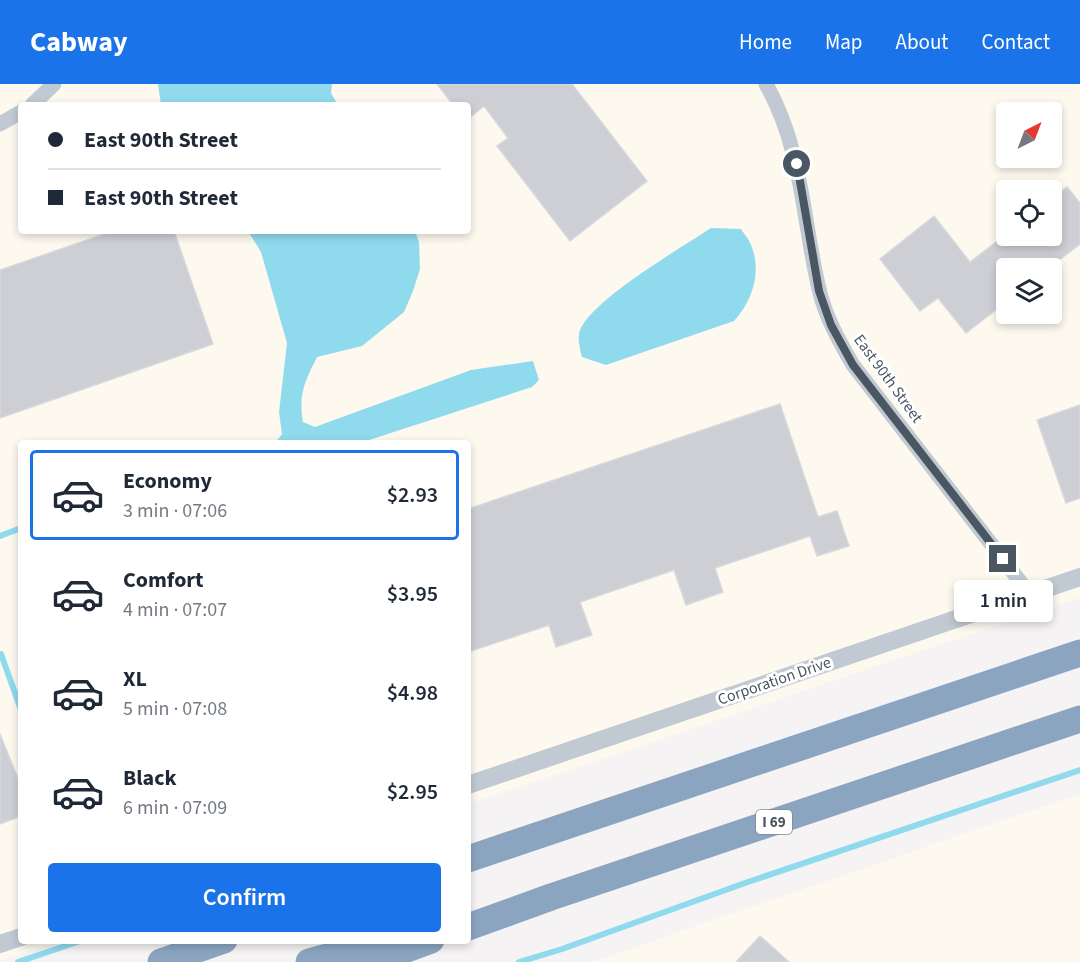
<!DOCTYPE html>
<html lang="en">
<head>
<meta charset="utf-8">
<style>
	body { margin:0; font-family:"Source Sans 3",sans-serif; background:#f2f2f3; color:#1f2937; height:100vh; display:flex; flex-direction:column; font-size:22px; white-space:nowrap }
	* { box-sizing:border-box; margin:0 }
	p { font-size:20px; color:#747a83 }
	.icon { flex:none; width:33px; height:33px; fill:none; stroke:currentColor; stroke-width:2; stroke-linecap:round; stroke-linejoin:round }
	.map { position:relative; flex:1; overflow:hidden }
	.panel { position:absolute; left:18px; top:356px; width:453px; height:504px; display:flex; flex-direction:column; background:#fff; border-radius:6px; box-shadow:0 3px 9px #0003 }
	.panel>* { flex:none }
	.hud { position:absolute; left:18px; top:18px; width:453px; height:132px; border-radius:6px; box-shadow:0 3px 9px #0003; display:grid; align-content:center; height:132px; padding:0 30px; background:#fff }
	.needle { width:39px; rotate:42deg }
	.fabs { position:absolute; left:996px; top:18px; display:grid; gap:12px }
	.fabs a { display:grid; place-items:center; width:66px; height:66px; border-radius:6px; background:#fff; box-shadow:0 3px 9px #0003; font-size:30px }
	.end { position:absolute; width:27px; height:27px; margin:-14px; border:8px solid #4a5661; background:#fff; box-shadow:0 0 0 3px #fff }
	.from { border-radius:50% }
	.bubble { position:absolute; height:42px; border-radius:6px; background:#fff; box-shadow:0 3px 9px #0003; font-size:20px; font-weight:600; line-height:42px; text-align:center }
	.hud b { display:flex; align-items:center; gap:21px; height:57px; font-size:22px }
	.hud b+b { border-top:2px solid #e0e1e3 }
	.hud i { width:15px; height:15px; background:#1f2937 }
	ul { padding:10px 0 0; list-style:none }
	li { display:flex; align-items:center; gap:18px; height:90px; margin:0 12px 9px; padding:0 18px; border:3px solid transparent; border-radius:6px }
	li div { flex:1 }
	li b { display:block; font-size:22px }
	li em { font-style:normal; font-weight:600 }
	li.active { border-color:#1a73e8 }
	li>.icon { width:54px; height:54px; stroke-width:1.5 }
	.button { display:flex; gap:12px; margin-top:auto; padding:12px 30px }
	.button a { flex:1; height:69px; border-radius:6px; background:#1a73e8; color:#fff; font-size:24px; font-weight:600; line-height:69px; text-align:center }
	header { display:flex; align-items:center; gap:36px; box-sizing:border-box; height:84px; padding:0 30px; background:#1a73e8; color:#fff }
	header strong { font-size:28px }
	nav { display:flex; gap:33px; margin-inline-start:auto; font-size:21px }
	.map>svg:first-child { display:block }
</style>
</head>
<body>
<header>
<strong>Cabway</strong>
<nav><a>Home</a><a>Map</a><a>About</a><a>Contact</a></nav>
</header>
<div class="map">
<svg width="1080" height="878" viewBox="0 0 1080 878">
	<rect width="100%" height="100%" fill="#f5f3f3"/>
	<g fill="#fdf9ef" fill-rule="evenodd">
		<path d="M0,0H1080V514L468,720V358H21V856L61,857L0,877ZM21,21H468V147H21ZM1006,28H1052V74H1006ZM1006,106H1052V152H1006ZM1006,184H1052V230H1006Z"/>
		<polygon points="1080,710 1080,878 592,878"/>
	</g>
	<g fill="#90daee">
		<polygon points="158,0 332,0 331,9 338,21 161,21"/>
		<path d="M711,144L741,145C744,150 749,155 751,161C762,188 753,216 734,237L606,281L582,273C580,265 577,255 580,246C593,215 681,164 711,144Z"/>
		<path d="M248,147H415L419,158L420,185L413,207L404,228L362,262L317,273C305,297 298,311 303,338L315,343L471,286L533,277L539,296L532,303L363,358H276L282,350L279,328L287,259L261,168Z"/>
	</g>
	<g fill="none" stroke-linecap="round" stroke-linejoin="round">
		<g stroke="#90daee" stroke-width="6">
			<polyline points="0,452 21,444"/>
			<polyline points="1,570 21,626"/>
			<polyline points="18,878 83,856"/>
			<polyline points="519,878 562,865 745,799 1080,686"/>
		</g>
	</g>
	<g fill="#cdcfd5" stroke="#d7d9de" stroke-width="1.5">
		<polygon points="437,0 572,0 647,97 570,157 497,62 508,54 484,22 468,35 468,21 453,21"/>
		<polygon points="1067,103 1080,119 1080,160 1049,184 1006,184 1006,218 966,249 938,214 920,227 880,175 934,132 970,178 1004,152 1052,152 1052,115"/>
		<polygon points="113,147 174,147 213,260 0,334 0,186"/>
		<polygon points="780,320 818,433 837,427 849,462 817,472 810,452 715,484 723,508 686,521 674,486 580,518 592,551 556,563 549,541 468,568 468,425"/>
		<polygon points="1080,321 1080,414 1066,419 1037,336"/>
		<polygon points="0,650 21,702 21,732 0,740"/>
		<polygon points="760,852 789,878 736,878"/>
	</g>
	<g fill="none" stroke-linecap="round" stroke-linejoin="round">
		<g stroke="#c1cad2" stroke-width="15">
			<path d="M766,0C803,66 802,133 819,205C825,232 839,257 853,281L1029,509"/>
			<polyline points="32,21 54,0"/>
			<polyline points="0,40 21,28"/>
		</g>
		<g stroke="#c1cad2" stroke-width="18">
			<polyline points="468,701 1080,493"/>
			<polyline points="0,860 21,853"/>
		</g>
		<g stroke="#8ba5c1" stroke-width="27">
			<polyline points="468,775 1080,569"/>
			<polyline points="468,843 551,813 1080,635"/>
			<polyline points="161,878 224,856"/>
			<polyline points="309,878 389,856"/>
			<polyline points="372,878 431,856"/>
		</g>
	</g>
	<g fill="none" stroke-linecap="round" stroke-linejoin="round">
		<polyline stroke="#4a5661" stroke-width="8" points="797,80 819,207 831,241 853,281 1003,475"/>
	</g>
	<g text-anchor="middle" stroke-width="6" stroke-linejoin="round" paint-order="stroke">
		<rect fill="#fff" stroke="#808990" stroke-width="1.5" x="756" y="726" width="36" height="24" rx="4.5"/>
		<g font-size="15" font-weight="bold" fill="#4a5661">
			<text x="774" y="743">I 69</text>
		</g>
		<g font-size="16" fill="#4a5661" stroke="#fff">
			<text transform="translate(889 294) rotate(54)" y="6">East 90th Street</text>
			<text transform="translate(774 596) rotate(-19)" y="6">Corporation Drive</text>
		</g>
	</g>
</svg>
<div class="fabs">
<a><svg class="needle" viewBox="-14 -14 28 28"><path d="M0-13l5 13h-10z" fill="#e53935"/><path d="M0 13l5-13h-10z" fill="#747a83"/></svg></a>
<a><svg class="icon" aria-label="locate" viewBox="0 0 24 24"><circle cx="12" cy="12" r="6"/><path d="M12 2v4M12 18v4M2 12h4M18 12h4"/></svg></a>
<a><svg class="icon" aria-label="layers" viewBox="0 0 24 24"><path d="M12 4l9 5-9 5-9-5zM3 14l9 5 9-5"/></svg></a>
</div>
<i class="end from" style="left:797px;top:80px"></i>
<i class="end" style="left:1003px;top:475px"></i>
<div class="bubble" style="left:954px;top:496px;width:99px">1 min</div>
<div class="hud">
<b><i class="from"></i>East 90th Street</b>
<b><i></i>East 90th Street</b>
</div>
<section class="panel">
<ul>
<li class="active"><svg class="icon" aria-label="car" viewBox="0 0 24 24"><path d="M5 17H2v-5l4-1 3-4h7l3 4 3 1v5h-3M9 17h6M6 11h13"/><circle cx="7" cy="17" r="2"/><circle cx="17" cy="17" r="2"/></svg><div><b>Economy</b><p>3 min · 07:06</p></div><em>$2.93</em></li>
<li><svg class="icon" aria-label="car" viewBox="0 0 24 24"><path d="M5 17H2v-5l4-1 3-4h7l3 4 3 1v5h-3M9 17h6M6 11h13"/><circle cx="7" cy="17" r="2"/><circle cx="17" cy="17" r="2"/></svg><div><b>Comfort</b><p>4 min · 07:07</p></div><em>$3.95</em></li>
<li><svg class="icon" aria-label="car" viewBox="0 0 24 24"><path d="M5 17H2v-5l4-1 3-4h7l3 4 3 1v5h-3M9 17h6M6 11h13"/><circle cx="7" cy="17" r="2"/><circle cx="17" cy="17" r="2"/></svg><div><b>XL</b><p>5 min · 07:08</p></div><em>$4.98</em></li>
<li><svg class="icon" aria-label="car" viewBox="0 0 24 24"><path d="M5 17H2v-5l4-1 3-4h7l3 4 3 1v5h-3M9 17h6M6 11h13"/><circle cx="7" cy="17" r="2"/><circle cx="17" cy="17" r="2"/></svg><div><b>Black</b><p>6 min · 07:09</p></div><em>$2.95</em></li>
</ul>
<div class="button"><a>Confirm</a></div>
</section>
</div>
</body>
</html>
